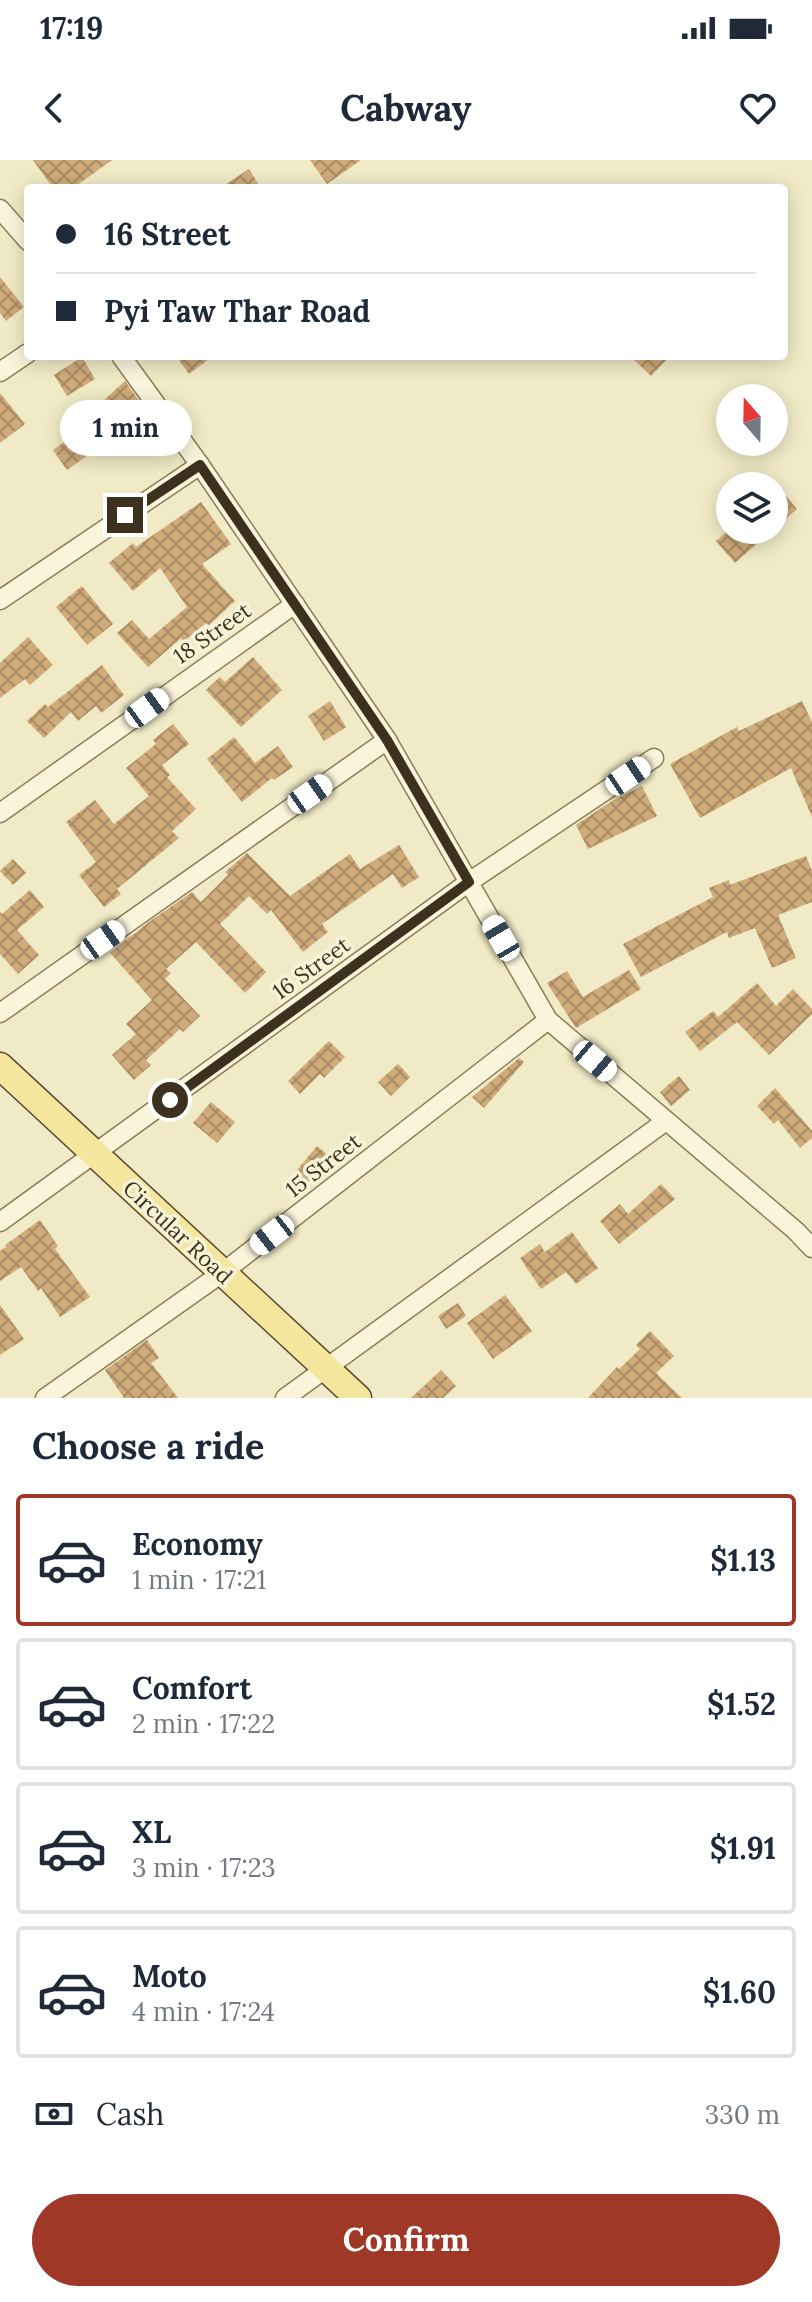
<!DOCTYPE html>
<html lang="en">
<head>
<meta charset="utf-8">
<style>
	body { margin:0; font-family:Lora,serif; background:#f6f6f7; color:#1f2937; height:100vh; display:flex; flex-direction:column; font-size:30px; white-space:nowrap }
	* { box-sizing:border-box; margin:0 }
	p { font-size:26px; color:#747a83 }
	.icon { flex:none; width:44px; height:44px; fill:none; stroke:currentColor; stroke-width:2; stroke-linecap:round; stroke-linejoin:round }
	.map { position:relative; height:1238px; overflow:hidden }
	.panel { display:flex; flex-direction:column; background:#fff; flex:1 }
	.panel>* { flex:none }
	.hud { position:absolute; left:24px; top:24px; width:764px; height:176px; border-radius:8px; box-shadow:0 4px 20px #0003; display:grid; align-content:center; height:176px; padding:0 32px; background:#fff }
	.needle { width:52px; rotate:340deg }
	.controls { position:absolute; left:716px; top:224px; display:grid; gap:16px }
	.controls a { display:grid; place-items:center; width:72px; height:72px; border-radius:50%; background:#fff; box-shadow:0 4px 20px #0003; font-size:40px }
	.end { position:absolute; width:36px; height:36px; margin:-18px; border:10px solid #3c311f; background:#fff; box-shadow:0 0 0 4px #fff }
	.from { border-radius:50% }
	.bubble { position:absolute; height:56px; border-radius:28px; background:#fff; box-shadow:0 4px 20px #0003; font-size:26px; font-weight:700; line-height:56px; text-align:center }
	.car { position:absolute; width:24px; height:48px; margin:-24px -12px; border-radius:10px; box-shadow:0 0 6px 2px #0007; background:linear-gradient(#fff 24%,#345 0 40%,#fff 0 76%,#345 0 86%,#fff 0) }
	.hud b { display:flex; align-items:center; gap:28px; height:76px; font-size:30px }
	.hud b+b { border-top:2px solid #e0e1e3 }
	.hud i { width:20px; height:20px; background:#1f2937 }
	ul { padding:0; list-style:none }
	li { display:flex; align-items:center; gap:24px; height:132px; margin:0 16px 12px; padding:0 16px; border:4px solid #e0e1e3; border-radius:8px }
	li div { flex:1 }
	li b { display:block; font-size:30px }
	li em { font-style:normal; font-weight:700 }
	li.selected { border-color:#9f3827 }
	li>.icon { width:72px; height:72px; stroke-width:1.5 }
	h2 { padding:0 32px; font-size:36px; line-height:96px }
	.pay { display:flex; align-items:center; gap:20px; height:88px; padding:0 32px; font-size:30px }
	.pay p { margin-inline-start:auto }
	.primary-button { display:flex; gap:16px; margin-top:auto; padding:16px 32px }
	.primary-button a { flex:1; height:92px; border-radius:48px; background:#9f3827; color:#fff; font-size:32px; font-weight:700; line-height:92px; text-align:center }
	.status { display:flex; justify-content:space-between; align-items:center; height:56px; padding:0 40px; background:#fff; direction:ltr }
	.status svg { height:22px; fill:currentColor }
	header { display:flex; justify-content:space-between; align-items:center; height:104px; padding:0 32px; background:#fff; font-size:36px; font-weight:700 }
	.map>svg:first-child { display:block }
</style>
</head>
<body>
<div class="status"><b>17:19</b><svg viewBox="0 0 49 12"><path d="M0 12V9h3v3zM5 12V6h3v6zM10 12V3h3v9zM15 12V0h3v12zM26 1h20v11H26zM47 4h2v5h-2z"/></svg></div>
<header><svg class="icon" aria-label="back" viewBox="0 0 24 24"><path d="M15 5l-7 7 7 7"/></svg>Cabway<svg class="icon" aria-label="heart" viewBox="0 0 24 24"><path d="M12 20l-8-8c-3-5 5-10 8-4 3-6 11-1 8 4z"/></svg></header>
<div class="map">
<svg width="812" height="1238" viewBox="0 0 812 1238">
	<defs>
		<pattern id="building-cross-hatch" width="8" height="8" patternUnits="userSpaceOnUse" patternTransform="scale(2)"><rect width="8" height="8" fill="#d0ab7a"/><path d="M0 0l8 8M0 8l8-8" fill="none" stroke="#aa8c63"/></pattern>
	</defs>
	<rect width="100%" height="100%" fill="#f0eac6"/>
	<g fill="url(#building-cross-hatch)">
		<polygon points="33,0 112,0 73,28 53,28"/>
		<polygon points="310,0 361,0 327,24"/>
		<polygon points="249,9 261,28 220,28"/>
		<polygon points="0,117 24,147 6,161 0,153"/>
		<polygon points="176,196 213,196 189,214"/>
		<polygon points="630,196 670,196 651,216"/>
		<polygon points="82,197 95,219 67,236 54,215"/>
		<polygon points="125,221 144,248 124,266 102,242"/>
		<polygon points="0,233 25,264 0,283"/>
		<polygon points="77,273 91,293 67,310 53,290"/>
		<polygon points="774,322 797,349 774,369"/>
		<polygon points="201,342 231,384 202,404 235,441 209,465 206,463 183,482 181,478 148,507 117,473 132,460 149,479 187,447 160,408 133,431 109,403 133,383 136,387"/>
		<polygon points="729,370 773,370 735,403 716,381"/>
		<polygon points="82,426 113,464 87,485 56,447"/>
		<polygon points="28,477 53,505 30,525 25,519 0,538 0,503"/>
		<polygon points="253,497 282,530 241,567 206,530 220,517 225,522"/>
		<polygon points="102,505 124,535 101,553 96,546 78,561 71,552 44,578 27,561 45,544 48,547"/>
		<polygon points="330,541 346,567 324,581 308,556"/>
		<polygon points="802,541 812,562 812,657 791,608 700,658 670,604 737,567 739,571"/>
		<polygon points="173,564 189,584 162,605 170,615 167,617 196,649 172,671 179,678 117,729 121,734 104,747 79,715 96,702 66,662 95,640 114,664 149,636 126,608 156,584 153,580"/>
		<polygon points="234,577 255,603 278,586 293,607 274,620 272,618 242,642 207,599"/>
		<polygon points="642,626 657,656 588,689 576,665 612,641"/>
		<polygon points="399,685 419,717 402,728 393,714 322,764 328,772 303,792 271,750 267,754 249,736 220,764 266,812 245,833 196,782 166,809 171,813 165,819 200,856 183,872 180,869 146,900 151,905 134,920 112,895 136,874 126,864 152,840 110,793 149,762 192,732 201,742 228,715 225,712 247,693 290,736 350,694 360,709"/>
		<polygon points="806,696 812,711 812,742 778,755 796,798 772,808 755,768 729,778 727,772 641,817 623,784 713,737 709,728 729,720 730,725"/>
		<polygon points="13,699 26,713 13,725 0,711"/>
		<polygon points="30,730 44,747 17,770 39,795 18,814 0,794 0,752 2,754"/>
		<polygon points="629,810 641,829 576,868 547,823 567,811 583,837"/>
		<polygon points="757,823 776,846 793,829 812,849 812,854 769,895 737,862 700,891 685,872 713,851 718,857"/>
		<polygon points="329,881 345,897 324,918 320,914 300,934 288,921"/>
		<polygon points="519,898 524,902 484,948 472,937"/>
		<polygon points="398,904 410,917 391,936 378,922"/>
		<polygon points="679,916 690,930 671,946 660,932"/>
		<polygon points="775,928 812,971 812,978 800,988 778,960 774,964 757,946"/>
		<polygon points="211,942 235,962 217,983 193,963"/>
		<polygon points="317,986 329,996 306,1025 293,1015"/>
		<polygon points="661,1024 675,1039 619,1084 600,1061 620,1044 628,1054"/>
		<polygon points="40,1060 58,1086 55,1089 90,1137 60,1157 41,1128 38,1131 21,1107 0,1121 0,1091 6,1087 5,1085"/>
		<polygon points="572,1072 598,1108 576,1124 566,1112 541,1129 520,1098 540,1084 545,1092"/>
		<polygon points="505,1135 532,1171 493,1199 467,1163"/>
		<polygon points="458,1143 466,1156 446,1169 438,1156"/>
		<polygon points="0,1145 24,1179 0,1195"/>
		<polygon points="650,1171 674,1196 656,1213 682,1238 588,1238 617,1207 619,1209 640,1189 636,1185"/>
		<polygon points="147,1180 159,1198 151,1203 178,1238 124,1238 105,1210"/>
		<polygon points="441,1210 456,1226 443,1238 411,1238"/>
	</g>
	<g fill="none" stroke-linecap="round" stroke-linejoin="round">
		<defs>
			<g id="minor">
				<polyline points="0,49 28,81"/>
				<polyline points="121,196 200,305 387,580 548,860 796,1071 812,1088"/>
				<polyline points="0,212 28,193"/>
				<polyline points="0,440 200,305"/>
				<polyline points="0,653 295,444"/>
				<polyline points="0,853 387,580"/>
				<polyline points="0,1062 469,722 654,598"/>
				<polyline points="45,1238 222,1113 548,860"/>
				<polyline points="285,1238 666,961"/>
			</g>
			<polyline id="primary" points="0,906 358,1238"/>
		</defs>
		<use href="#minor" stroke="#8d7d5a" stroke-width="21"/>
		<use href="#primary" stroke="#5b4a2f" stroke-width="29"/>
		<use href="#minor" stroke="#faf5da" stroke-width="18"/>
		<use href="#primary" stroke="#f4e69d" stroke-width="26"/>
	</g>
	<g fill="none" stroke-linecap="round" stroke-linejoin="round">
		<polyline stroke="#3c311f" stroke-width="10" points="125,355 200,305 387,580 469,722 170,940"/>
	</g>
	<g text-anchor="middle" stroke-width="7" stroke-linejoin="round" paint-order="stroke">
		<g font-size="22" fill="#3c311f" stroke="#f7f3d6">
			<text transform="translate(212 473) rotate(-35)" y="8">18 Street</text>
			<text transform="translate(311 808) rotate(-36)" y="8">16 Street</text>
			<text transform="translate(323 1005) rotate(-38)" y="8">15 Street</text>
			<text transform="translate(178 1072) rotate(43)" y="8">Circular Road</text>
		</g>
	</g>
</svg>
<div class="controls">
<a><svg class="needle" viewBox="-14 -14 28 28"><path d="M0-13l5 13h-10z" fill="#e53935"/><path d="M0 13l5-13h-10z" fill="#747a83"/></svg></a>
<a><svg class="icon" aria-label="layers" viewBox="0 0 24 24"><path d="M12 4l9 5-9 5-9-5zM3 14l9 5 9-5"/></svg></a>
</div>
<i class="end from" style="left:170px;top:940px"></i>
<i class="end" style="left:125px;top:355px"></i>
<div class="bubble" style="left:60px;top:240px;width:132px">1 min</div>
<i class="car" style="left:147px;top:548px;rotate:54deg"></i>
<i class="car" style="left:628px;top:616px;rotate:56deg"></i>
<i class="car" style="left:310px;top:634px;rotate:55deg"></i>
<i class="car" style="left:501px;top:778px;rotate:330deg"></i>
<i class="car" style="left:103px;top:780px;rotate:55deg"></i>
<i class="car" style="left:595px;top:901px;rotate:130deg"></i>
<i class="car" style="left:272px;top:1075px;rotate:232deg"></i>
<div class="hud">
<b><i class="from"></i>16 Street</b>
<b><i></i>Pyi Taw Thar Road</b>
</div>
</div>
<section class="panel">
<h2>Choose a ride</h2>
<ul>
<li class="selected"><svg class="icon" aria-label="car" viewBox="0 0 24 24"><path d="M5 17H2v-5l4-1 3-4h7l3 4 3 1v5h-3M9 17h6M6 11h13"/><circle cx="7" cy="17" r="2"/><circle cx="17" cy="17" r="2"/></svg><div><b>Economy</b><p>1 min · 17:21</p></div><em>$1.13</em></li>
<li><svg class="icon" aria-label="car" viewBox="0 0 24 24"><path d="M5 17H2v-5l4-1 3-4h7l3 4 3 1v5h-3M9 17h6M6 11h13"/><circle cx="7" cy="17" r="2"/><circle cx="17" cy="17" r="2"/></svg><div><b>Comfort</b><p>2 min · 17:22</p></div><em>$1.52</em></li>
<li><svg class="icon" aria-label="car" viewBox="0 0 24 24"><path d="M5 17H2v-5l4-1 3-4h7l3 4 3 1v5h-3M9 17h6M6 11h13"/><circle cx="7" cy="17" r="2"/><circle cx="17" cy="17" r="2"/></svg><div><b>XL</b><p>3 min · 17:23</p></div><em>$1.91</em></li>
<li><svg class="icon" aria-label="car" viewBox="0 0 24 24"><path d="M5 17H2v-5l4-1 3-4h7l3 4 3 1v5h-3M9 17h6M6 11h13"/><circle cx="7" cy="17" r="2"/><circle cx="17" cy="17" r="2"/></svg><div><b>Moto</b><p>4 min · 17:24</p></div><em>$1.60</em></li>
</ul>
<div class="pay"><svg class="icon" aria-label="cash" viewBox="0 0 24 24"><path d="M3 7h18v10H3z"/><circle cx="12" cy="12" r="2"/></svg>Cash<p>330 m</p></div>
<div class="primary-button"><a>Confirm</a></div>
</section>
</body>
</html>
